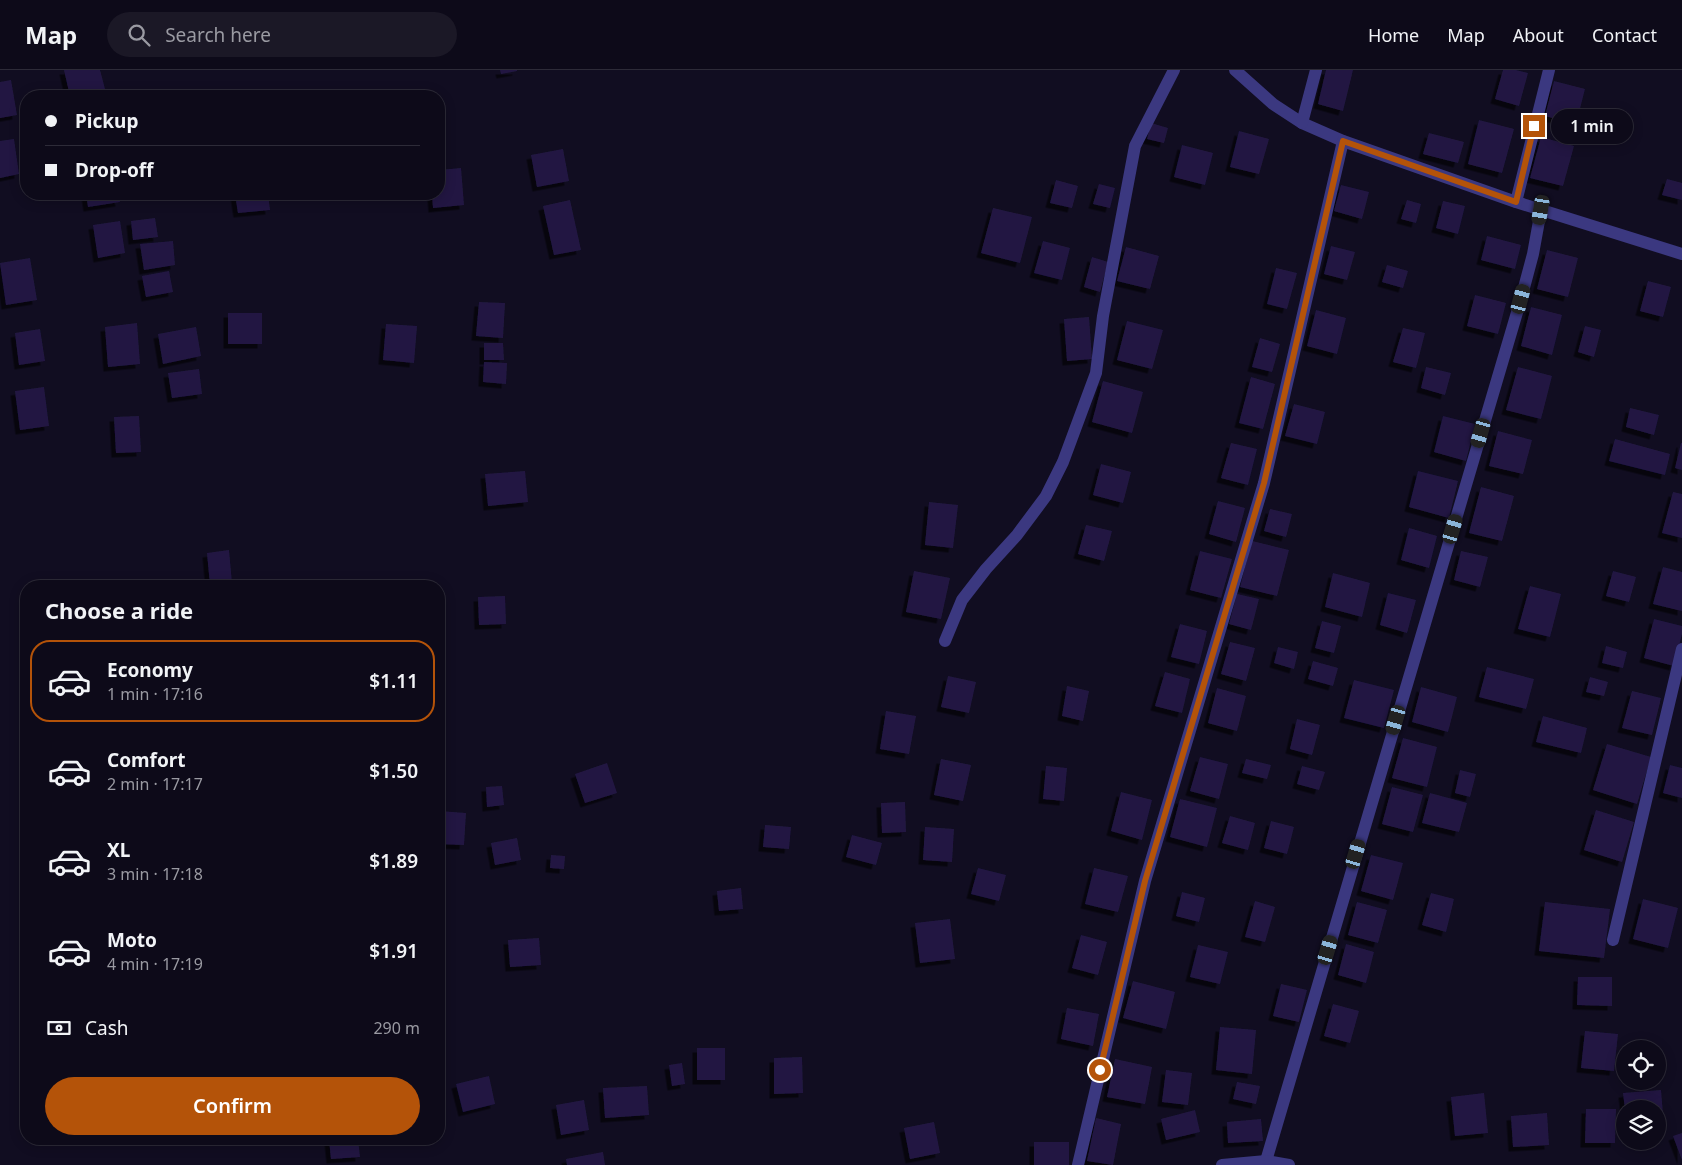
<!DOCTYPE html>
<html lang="en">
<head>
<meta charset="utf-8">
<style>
	body { margin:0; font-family:"Noto Sans",sans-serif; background:#1b1826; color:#f1f3f6; height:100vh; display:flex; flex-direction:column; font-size:19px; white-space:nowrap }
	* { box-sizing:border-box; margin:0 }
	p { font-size:16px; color:#9a9aa2 }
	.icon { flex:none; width:28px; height:28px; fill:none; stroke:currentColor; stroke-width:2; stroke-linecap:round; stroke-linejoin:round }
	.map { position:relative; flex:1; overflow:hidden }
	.sheet { position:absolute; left:20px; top:510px; width:425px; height:565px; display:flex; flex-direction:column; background:#0d0a19; border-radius:20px; box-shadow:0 2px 12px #0003,0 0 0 1px #2d2b38 }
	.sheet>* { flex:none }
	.guide { position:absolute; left:20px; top:20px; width:425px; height:110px; border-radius:20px; box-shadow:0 2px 12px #0003,0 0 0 1px #2d2b38; display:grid; align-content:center; height:110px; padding:0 25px; background:#0d0a19 }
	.fabs { position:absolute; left:1616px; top:970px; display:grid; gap:10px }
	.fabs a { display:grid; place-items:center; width:50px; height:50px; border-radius:50%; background:#0d0a19; box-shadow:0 2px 12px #0003,0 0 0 1px #2d2b38; font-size:25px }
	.end { position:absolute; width:22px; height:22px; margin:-11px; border:6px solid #b45309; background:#fff; box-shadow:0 0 0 2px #fff }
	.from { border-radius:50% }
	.bubble { position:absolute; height:35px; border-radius:18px; background:#0d0a19; box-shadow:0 2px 12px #0003,0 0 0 1px #2d2b38; font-size:16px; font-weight:600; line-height:35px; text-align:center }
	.car { position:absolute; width:15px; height:30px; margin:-15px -8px; border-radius:6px; box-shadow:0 0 4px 1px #0007; background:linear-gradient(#222 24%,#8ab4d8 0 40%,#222 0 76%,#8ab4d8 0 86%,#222 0) }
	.guide b { display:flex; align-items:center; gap:18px; height:48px; font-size:19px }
	.guide b+b { border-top:1px solid #2d2b38 }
	.guide i { width:12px; height:12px; background:#f1f3f6 }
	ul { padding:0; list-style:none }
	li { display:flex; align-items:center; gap:15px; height:82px; margin:0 10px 8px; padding:0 15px; border:2px solid transparent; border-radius:20px }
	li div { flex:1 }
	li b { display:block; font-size:19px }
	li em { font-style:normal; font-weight:600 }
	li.current { border-color:#b45309 }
	li>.icon { width:45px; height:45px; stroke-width:1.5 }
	h2 { padding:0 25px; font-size:22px; line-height:60px }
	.pay { display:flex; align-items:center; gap:12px; height:55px; padding:0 25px; font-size:19px }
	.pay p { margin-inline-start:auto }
	.button { display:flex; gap:10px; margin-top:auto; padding:10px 25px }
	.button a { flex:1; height:58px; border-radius:30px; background:#b45309; color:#fff; font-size:20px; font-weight:600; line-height:58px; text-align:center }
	header { display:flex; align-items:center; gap:30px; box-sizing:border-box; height:70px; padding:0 25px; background:#0d0a19; border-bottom:1px solid #2d2b38 }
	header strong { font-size:24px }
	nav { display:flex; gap:28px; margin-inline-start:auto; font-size:18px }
	.search { width:350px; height:45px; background:#1b1826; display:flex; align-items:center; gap:12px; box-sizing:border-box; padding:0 18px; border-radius:28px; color:#9a9aa2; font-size:19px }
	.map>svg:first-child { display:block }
</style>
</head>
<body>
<header>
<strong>Map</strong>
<div class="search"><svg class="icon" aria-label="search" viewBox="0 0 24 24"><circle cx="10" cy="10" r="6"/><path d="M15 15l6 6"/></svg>Search here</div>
<nav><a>Home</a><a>Map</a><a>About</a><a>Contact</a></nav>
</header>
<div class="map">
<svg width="1682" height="1095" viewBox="0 0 1682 1095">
	<defs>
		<filter id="shadow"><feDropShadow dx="-4.5" dy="4.5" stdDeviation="0" flood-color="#0009"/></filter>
	</defs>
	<rect width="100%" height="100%" fill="#110d21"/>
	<g fill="#221942" filter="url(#shadow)">
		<polygon points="64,0 100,0 105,19 70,26"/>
		<polygon points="500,0 517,0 517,1 501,4"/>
		<polygon points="1326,0 1353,0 1343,41 1318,34"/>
		<polygon points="1503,0 1516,0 1528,3 1519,36 1495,29"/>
		<polygon points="11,10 17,45 0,48 0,12"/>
		<polygon points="1554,11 1585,19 1576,54 1545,46"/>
		<polygon points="1479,50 1514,59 1502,103 1468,94"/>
		<polygon points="1151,53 1168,58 1164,73 1147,69"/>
		<polygon points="1239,61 1269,69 1259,104 1230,97"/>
		<polygon points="1429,63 1464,72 1458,93 1423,84"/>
		<polygon points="1541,67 1574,76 1563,116 1530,108"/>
		<polygon points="14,69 19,104 0,108 0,71"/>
		<polygon points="1182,75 1213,83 1205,115 1174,107"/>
		<polygon points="563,79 569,111 537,117 531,85"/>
		<polygon points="461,98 464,135 433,138 432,124 439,124 439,100"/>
		<polygon points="1667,109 1682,113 1682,130 1662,125"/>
		<polygon points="1056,110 1078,116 1072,138 1050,133"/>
		<polygon points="1099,114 1115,118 1110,138 1093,134"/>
		<polygon points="1341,115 1369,122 1362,149 1334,141"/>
		<polygon points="86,124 118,124 120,132 88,137"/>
		<polygon points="235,124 268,124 270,140 238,143"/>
		<polygon points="570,130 581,180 554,185 543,136"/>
		<polygon points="1407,130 1421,134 1416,153 1401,149"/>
		<polygon points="1443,131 1465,136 1458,164 1436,158"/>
		<polygon points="993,138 1032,147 1020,193 981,183"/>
		<polygon points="155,148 158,167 133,170 131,151"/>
		<polygon points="120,151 125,183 98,188 93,155"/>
		<polygon points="1487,166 1521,175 1515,199 1481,190"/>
		<polygon points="173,171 175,195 144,200 140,174"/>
		<polygon points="1043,171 1070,178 1062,210 1034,203"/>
		<polygon points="1331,176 1355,182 1347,210 1324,204"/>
		<polygon points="1126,177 1159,186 1150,219 1117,211"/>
		<polygon points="1547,180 1578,188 1568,227 1537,219"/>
		<polygon points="1092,187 1108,192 1100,222 1084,217"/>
		<polygon points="30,188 37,230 6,235 0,193"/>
		<polygon points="1387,195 1408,201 1403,218 1382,212"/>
		<polygon points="1276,198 1297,203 1287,239 1267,234"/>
		<polygon points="169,201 173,222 146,227 142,206"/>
		<polygon points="1648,211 1671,217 1663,247 1640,241"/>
		<polygon points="1475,225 1506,233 1498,264 1467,256"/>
		<polygon points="479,232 505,233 503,268 476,266"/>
		<polygon points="1531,237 1562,245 1552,285 1521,276"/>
		<polygon points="1316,240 1346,248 1337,284 1307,276"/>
		<rect x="228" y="243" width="34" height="31"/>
		<polygon points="1089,247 1092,289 1067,291 1064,249"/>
		<polygon points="1127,251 1163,260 1152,299 1117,290"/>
		<polygon points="137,253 140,294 108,297 105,257"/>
		<polygon points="386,254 417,256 414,293 383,290"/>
		<polygon points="1585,256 1601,260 1594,287 1578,282"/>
		<polygon points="196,257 201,286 163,294 158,264"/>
		<polygon points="1403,258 1425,263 1416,298 1393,292"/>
		<polygon points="40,259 45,291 19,295 15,263"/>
		<polygon points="1260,268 1280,274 1272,302 1252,297"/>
		<polygon points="484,273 503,273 504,290 484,290"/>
		<polygon points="484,292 507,293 506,314 483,312"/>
		<polygon points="1426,297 1451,303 1445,325 1421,318"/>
		<polygon points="1518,297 1552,306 1541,349 1506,340"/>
		<polygon points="199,299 202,324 172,328 168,303"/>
		<polygon points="1251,307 1275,314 1263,359 1239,353"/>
		<polygon points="1103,311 1143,322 1132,363 1092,352"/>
		<polygon points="44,317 49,356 20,360 15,321"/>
		<polygon points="1294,334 1325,342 1317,374 1285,366"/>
		<polygon points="1630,338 1659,345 1654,365 1626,357"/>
		<polygon points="139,346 141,382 116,383 114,347"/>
		<polygon points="1443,346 1475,354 1466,391 1434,382"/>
		<polygon points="1498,361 1532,370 1523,404 1489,396"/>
		<polygon points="1615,369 1670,384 1665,405 1609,391"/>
		<polygon points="1231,373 1257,379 1248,415 1221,408"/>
		<polygon points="1681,373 1682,373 1682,400 1675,398"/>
		<polygon points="1101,394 1131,402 1123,433 1093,425"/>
		<polygon points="525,401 528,432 488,436 485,404"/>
		<polygon points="1418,401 1458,411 1449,448 1409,437"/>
		<polygon points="1481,417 1514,426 1502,471 1469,463"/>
		<polygon points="1673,422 1682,424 1682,468 1662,463"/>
		<polygon points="1218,431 1245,438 1236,472 1209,464"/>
		<polygon points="929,432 958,435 953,478 925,475"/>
		<polygon points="1270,439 1292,444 1286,467 1264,461"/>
		<polygon points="1086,455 1112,461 1104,491 1078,484"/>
		<polygon points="1409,458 1437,466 1429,498 1401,490"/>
		<polygon points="1252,471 1289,480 1277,526 1240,517"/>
		<polygon points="229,480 232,513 210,515 207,483"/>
		<polygon points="1200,481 1232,489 1221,528 1190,520"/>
		<polygon points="1461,481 1488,487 1480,517 1454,510"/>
		<polygon points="1663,497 1682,502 1682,541 1653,534"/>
		<polygon points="914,501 950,508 941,549 906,542"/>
		<polygon points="1613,501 1636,507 1629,532 1606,526"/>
		<polygon points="1333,503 1370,513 1362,547 1325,537"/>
		<polygon points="1530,516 1561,524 1550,567 1518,559"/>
		<polygon points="1388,523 1416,530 1407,563 1380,555"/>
		<polygon points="1237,524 1259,529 1251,560 1229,554"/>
		<polygon points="505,526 506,554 479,555 478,527"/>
		<polygon points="1654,549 1682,556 1682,564 1674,596 1644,588"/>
		<polygon points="1322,551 1341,556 1334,583 1315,578"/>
		<polygon points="1180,554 1207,561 1199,594 1171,587"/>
		<polygon points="1230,572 1255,578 1246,611 1221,604"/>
		<polygon points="1606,576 1627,582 1623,598 1602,593"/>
		<polygon points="1278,577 1298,582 1294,599 1274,593"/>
		<polygon points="1313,591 1338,598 1333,616 1308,609"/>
		<polygon points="1487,597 1534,609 1526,639 1479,627"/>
		<polygon points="1165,602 1190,609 1182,643 1155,636"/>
		<polygon points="948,606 976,612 969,643 941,637"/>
		<polygon points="1590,607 1608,612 1604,626 1586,622"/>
		<polygon points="1354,610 1394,620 1384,658 1344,648"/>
		<polygon points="1067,616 1089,621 1083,651 1062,646"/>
		<polygon points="1421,617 1457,627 1448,662 1412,652"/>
		<polygon points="1217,618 1246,626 1237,661 1208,653"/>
		<polygon points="1632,621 1661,628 1652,665 1622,658"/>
		<polygon points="886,641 916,646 909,684 880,679"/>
		<polygon points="1543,646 1587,658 1581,683 1536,672"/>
		<polygon points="1297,649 1320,655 1312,685 1290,679"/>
		<polygon points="1403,668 1437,677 1427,717 1392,708"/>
		<polygon points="1607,674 1651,687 1637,734 1593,720"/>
		<polygon points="1200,687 1228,694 1219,729 1190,721"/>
		<polygon points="941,689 971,695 963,731 934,725"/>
		<polygon points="1246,689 1271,695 1267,709 1242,703"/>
		<polygon points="607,693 617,723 585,733 575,704"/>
		<polygon points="1670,695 1682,698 1682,728 1663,723"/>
		<polygon points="1046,696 1067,698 1064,731 1043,729"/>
		<polygon points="1302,696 1325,702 1319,720 1297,714"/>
		<polygon points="1460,700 1476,704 1470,727 1455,723"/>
		<polygon points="502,716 504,735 487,737 486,717"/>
		<polygon points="1392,717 1423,725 1413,762 1382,754"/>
		<polygon points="1121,722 1152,730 1142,770 1111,761"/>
		<polygon points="1430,723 1467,733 1459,762 1422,753"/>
		<polygon points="1180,729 1217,738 1207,777 1170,767"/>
		<polygon points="905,732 906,762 882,763 881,733"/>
		<polygon points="1596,740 1634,752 1622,792 1584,780"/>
		<polygon points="439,741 466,743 464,775 439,774"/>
		<polygon points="1230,746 1255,753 1248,780 1222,773"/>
		<polygon points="1271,751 1294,757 1287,784 1264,778"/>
		<polygon points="765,755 791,757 789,779 763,777"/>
		<polygon points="925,757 954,759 952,792 923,790"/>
		<polygon points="852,765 882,773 876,795 846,787"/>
		<polygon points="517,768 521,790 495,795 491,773"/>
		<polygon points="551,785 565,786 564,799 550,798"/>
		<polygon points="1371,785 1403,793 1393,830 1361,821"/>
		<polygon points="978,798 1006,805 999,831 971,824"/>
		<polygon points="1094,798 1128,806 1118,842 1085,834"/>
		<polygon points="741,818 743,839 719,841 717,821"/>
		<polygon points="1182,822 1205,828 1199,852 1176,846"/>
		<polygon points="1431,823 1454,829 1446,862 1422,855"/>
		<polygon points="1643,829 1678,838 1668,878 1633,869"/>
		<polygon points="1255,831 1275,837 1265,872 1245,867"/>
		<polygon points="1357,832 1387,840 1378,873 1348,865"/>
		<polygon points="1545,832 1610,839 1604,888 1539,881"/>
		<polygon points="950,849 955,889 920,893 915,853"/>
		<polygon points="1081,865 1107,872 1098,905 1072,898"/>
		<polygon points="539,868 541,895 510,897 508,870"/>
		<polygon points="1346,874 1374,882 1366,913 1338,905"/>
		<polygon points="1198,875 1228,882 1220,914 1190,907"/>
		<polygon points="1578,907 1612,907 1612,936 1577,935"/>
		<polygon points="1133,911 1175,922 1166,959 1123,948"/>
		<polygon points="1281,914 1307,920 1299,952 1273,946"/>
		<polygon points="1333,934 1359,941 1350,973 1324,966"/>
		<polygon points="1067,938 1099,944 1093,976 1061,969"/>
		<polygon points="1220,957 1256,960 1252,1004 1216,1000"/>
		<polygon points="1585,961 1618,964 1614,1001 1581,998"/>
		<rect x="697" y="978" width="28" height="32"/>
		<polygon points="802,987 803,1023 774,1024 774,988"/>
		<polygon points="1115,989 1152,997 1145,1034 1107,1027"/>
		<polygon points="682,993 685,1014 672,1016 669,995"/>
		<polygon points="1166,1000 1192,1003 1188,1035 1162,1032"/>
		<polygon points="489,1006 495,1034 463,1042 456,1014"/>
		<polygon points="1237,1012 1260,1016 1256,1034 1233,1029"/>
		<polygon points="647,1016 649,1045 605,1048 603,1018"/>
		<polygon points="1661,1020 1664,1057 1658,1057 1658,1039 1625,1039 1623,1023"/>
		<polygon points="1484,1023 1488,1063 1455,1066 1451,1027"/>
		<polygon points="584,1030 589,1060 561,1065 556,1035"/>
		<polygon points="1586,1039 1616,1039 1615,1073 1585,1073"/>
		<polygon points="1195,1040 1200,1062 1166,1070 1161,1049"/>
		<polygon points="1547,1043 1549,1075 1513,1077 1511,1046"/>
		<polygon points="1096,1048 1121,1054 1113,1095 1087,1091"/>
		<polygon points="1261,1049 1263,1071 1228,1073 1227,1052"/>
		<polygon points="934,1052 940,1083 910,1089 904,1058"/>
		<polygon points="1682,1063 1682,1090 1673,1066"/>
		<polygon points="329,1069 358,1069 360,1087 331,1089"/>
		<rect x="1034" y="1072" width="35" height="23"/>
		<polygon points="603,1082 605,1095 567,1095 566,1089"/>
	</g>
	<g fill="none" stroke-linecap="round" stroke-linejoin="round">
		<g stroke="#3b3880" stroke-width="12">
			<polyline points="1235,0 1273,34 1302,53 1343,71 1516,132 1682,184"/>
			<polyline points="1302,53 1316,0"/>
			<polyline points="1516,132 1549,0"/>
			<polyline points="945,571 962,530 986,499 1017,465 1046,426 1063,392 1096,303 1103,246 1135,76 1174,0"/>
			<polyline points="1613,870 1682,579"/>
			<polyline points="1266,1091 1521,229 1533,184 1541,140"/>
			<polyline points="1078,1095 1145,811 1264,413 1343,71"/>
			<polyline points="1222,1095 1266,1091 1289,1095"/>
		</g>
	</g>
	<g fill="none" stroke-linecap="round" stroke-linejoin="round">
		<polyline stroke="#b45309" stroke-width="6" points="1100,1000 1145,811 1264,413 1343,71 1516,132 1534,56"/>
	</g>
</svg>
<div class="fabs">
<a><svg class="icon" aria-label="locate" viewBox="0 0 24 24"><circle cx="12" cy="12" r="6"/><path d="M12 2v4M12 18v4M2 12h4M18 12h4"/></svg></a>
<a><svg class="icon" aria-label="layers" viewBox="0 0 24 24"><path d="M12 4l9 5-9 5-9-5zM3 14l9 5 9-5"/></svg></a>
</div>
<i class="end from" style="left:1100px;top:1000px"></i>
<i class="end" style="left:1534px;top:56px"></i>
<div class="bubble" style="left:1551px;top:39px;width:82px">1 min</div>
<i class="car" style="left:1541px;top:140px;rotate:190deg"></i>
<i class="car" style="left:1521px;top:229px;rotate:15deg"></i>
<i class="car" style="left:1481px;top:363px;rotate:196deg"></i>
<i class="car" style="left:1453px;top:459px;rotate:17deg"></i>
<i class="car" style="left:1396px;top:650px;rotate:196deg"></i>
<i class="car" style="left:1356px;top:784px;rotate:17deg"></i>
<i class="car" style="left:1328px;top:880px;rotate:17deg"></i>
<div class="guide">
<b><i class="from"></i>Pickup</b>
<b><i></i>Drop-off</b>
</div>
<section class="sheet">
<h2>Choose a ride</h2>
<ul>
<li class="current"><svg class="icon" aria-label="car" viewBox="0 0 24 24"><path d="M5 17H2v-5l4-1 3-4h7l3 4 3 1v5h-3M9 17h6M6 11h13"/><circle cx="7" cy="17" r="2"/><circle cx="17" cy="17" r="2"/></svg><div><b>Economy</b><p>1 min · 17:16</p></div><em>$1.11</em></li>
<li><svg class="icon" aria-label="car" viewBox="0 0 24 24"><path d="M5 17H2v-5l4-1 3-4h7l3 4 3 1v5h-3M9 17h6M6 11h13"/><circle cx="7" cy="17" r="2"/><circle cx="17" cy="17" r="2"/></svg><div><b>Comfort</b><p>2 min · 17:17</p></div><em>$1.50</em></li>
<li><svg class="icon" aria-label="car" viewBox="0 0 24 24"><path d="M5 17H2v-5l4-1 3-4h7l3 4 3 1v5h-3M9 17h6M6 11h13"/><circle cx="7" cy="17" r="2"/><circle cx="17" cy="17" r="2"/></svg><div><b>XL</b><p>3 min · 17:18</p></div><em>$1.89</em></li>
<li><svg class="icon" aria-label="car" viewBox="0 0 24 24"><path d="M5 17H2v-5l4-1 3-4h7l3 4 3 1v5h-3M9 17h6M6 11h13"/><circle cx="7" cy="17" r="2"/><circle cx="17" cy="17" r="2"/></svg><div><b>Moto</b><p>4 min · 17:19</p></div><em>$1.91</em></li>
</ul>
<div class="pay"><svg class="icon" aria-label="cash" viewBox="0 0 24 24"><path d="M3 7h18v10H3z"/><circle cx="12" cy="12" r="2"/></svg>Cash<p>290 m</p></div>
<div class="button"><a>Confirm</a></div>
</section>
</div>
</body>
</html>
